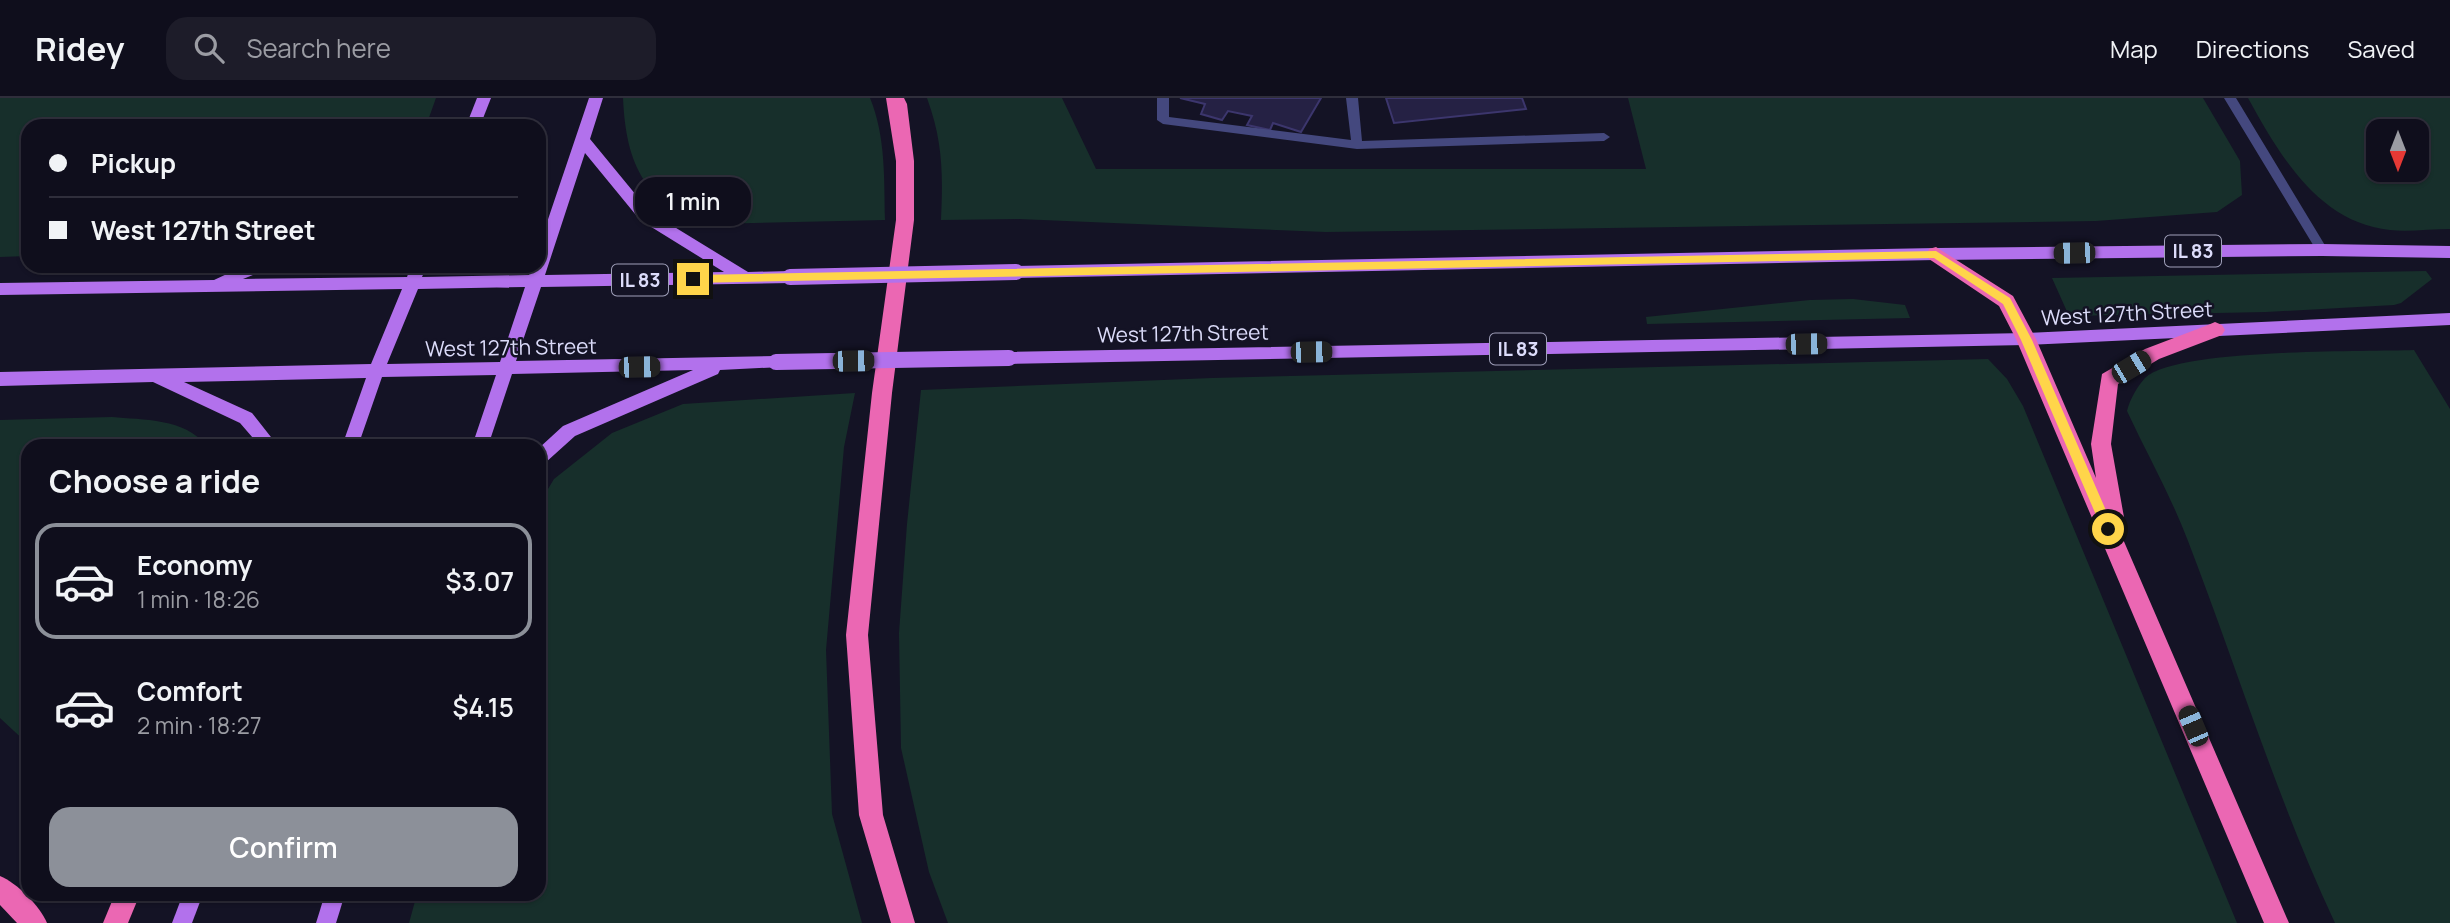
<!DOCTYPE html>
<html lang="en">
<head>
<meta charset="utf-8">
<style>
	body { margin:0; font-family:Manrope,sans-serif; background:#1d1c29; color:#f1f3f6; height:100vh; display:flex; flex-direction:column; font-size:26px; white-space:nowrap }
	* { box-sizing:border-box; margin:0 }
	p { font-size:23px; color:#9b9ca3 }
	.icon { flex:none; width:38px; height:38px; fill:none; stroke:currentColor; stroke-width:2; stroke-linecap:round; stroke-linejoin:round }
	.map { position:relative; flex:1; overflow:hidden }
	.side { position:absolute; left:21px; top:341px; width:525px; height:462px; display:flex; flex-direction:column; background:#0f0e1c; border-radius:21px; box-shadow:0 2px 5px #0004,0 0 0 2px #2f2e3b }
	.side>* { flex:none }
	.guide { position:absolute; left:21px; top:21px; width:525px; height:154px; border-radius:21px; box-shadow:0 2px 5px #0004,0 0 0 2px #2f2e3b; display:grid; align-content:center; height:154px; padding:0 28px; background:#0f0e1c }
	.needle { width:46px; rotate:180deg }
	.fabs { position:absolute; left:2366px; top:21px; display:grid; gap:14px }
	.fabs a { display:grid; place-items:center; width:63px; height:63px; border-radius:14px; background:#0f0e1c; box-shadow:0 2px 5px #0004,0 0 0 2px #2f2e3b; font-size:35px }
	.end { position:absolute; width:32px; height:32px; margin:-16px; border:9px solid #ffd54a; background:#111; box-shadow:0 0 0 4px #111 }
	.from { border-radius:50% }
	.bubble { position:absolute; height:49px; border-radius:21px; background:#0f0e1c; box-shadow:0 2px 5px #0004,0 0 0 2px #2f2e3b; font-size:23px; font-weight:600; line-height:49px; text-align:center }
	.car { position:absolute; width:21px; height:42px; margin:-21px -10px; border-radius:9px; box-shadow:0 0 5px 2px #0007; background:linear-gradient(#222 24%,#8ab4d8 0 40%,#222 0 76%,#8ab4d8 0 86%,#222 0) }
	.guide b { display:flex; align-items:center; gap:24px; height:66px; font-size:26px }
	.guide b+b { border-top:2px solid #2f2e3b }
	.guide i { width:18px; height:18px; background:#f1f3f6 }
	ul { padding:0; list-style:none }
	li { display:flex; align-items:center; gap:21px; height:116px; margin:0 14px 10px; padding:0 14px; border:4px solid transparent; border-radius:21px }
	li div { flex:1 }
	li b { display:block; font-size:26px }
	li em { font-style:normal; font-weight:600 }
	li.on { border-color:#8c9099 }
	li>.icon { width:63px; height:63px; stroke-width:1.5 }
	h2 { padding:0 28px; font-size:32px; line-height:84px }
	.action { display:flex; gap:14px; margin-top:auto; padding:14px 28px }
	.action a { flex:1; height:80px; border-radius:21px; background:#8c9099; color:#fff; font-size:28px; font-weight:600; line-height:80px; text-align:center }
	header { display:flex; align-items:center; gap:42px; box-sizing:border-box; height:98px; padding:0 35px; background:#0f0e1c; border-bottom:2px solid #2f2e3b }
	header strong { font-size:33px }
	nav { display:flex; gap:38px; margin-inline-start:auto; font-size:24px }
	.search { width:490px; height:63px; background:#1d1c29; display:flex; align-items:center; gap:18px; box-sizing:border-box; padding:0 24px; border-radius:21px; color:#9b9ca3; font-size:26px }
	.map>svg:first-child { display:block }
</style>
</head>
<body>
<header>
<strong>Ridey</strong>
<div class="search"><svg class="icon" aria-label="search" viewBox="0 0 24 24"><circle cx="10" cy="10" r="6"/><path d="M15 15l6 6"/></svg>Search here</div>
<nav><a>Map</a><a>Directions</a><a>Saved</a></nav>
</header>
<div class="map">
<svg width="2450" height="825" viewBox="0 0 2450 825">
	<rect width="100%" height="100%" fill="#141325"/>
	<g fill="#172f2b" fill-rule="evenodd">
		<polygon points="0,0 436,0 426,28 28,28 28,158 0,159"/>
		<path d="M623,0H870C886,39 884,81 885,122L713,126C645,108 626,67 623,0Z"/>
		<path d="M927,0H1062L1096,71H1646L1628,0H2203L2240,63L2242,97L2217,114L2096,123L1326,134L1019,121L941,122C943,76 943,44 927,0Z"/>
		<path d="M2248,0H2450V131C2430,131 2409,134 2390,132C2318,125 2279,56 2248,0ZM2378,33H2417V72H2378Z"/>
		<polygon points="2426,173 2432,181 2401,205 2394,207 2266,214 2069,218 2052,180"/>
		<polygon points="1853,201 1905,207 1910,220 1647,226 1646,219 1810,202"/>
		<path d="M2414,252L2450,311V825H2335C2277,701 2237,570 2188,443C2171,398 2147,356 2127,313C2130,301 2137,289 2145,280C2176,250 2363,254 2414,252Z"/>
		<polygon points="1988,261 2007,281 2023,308 2237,825 948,825 929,774 901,650 899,535 907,426 921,292 1212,280"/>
		<polygon points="855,295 844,349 826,552 832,716 862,825 409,825 417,796 539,796 539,406 554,381 612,335 683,306"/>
		<path d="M112,319C142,322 186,320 206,348H28V646L0,620V322Z"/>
	</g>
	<g fill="#252144" stroke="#3c366d" stroke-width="2">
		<polygon points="1180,0 1321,0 1301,34 1273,25 1270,32 1247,27 1252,18 1228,13 1222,22 1201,16 1205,6"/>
		<polygon points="1386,0 1522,0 1526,11 1394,25"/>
	</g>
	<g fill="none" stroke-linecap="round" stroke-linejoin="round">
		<polygon fill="#44487e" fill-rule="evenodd" points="1157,0 1169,0 1169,19 1351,42 1346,0 1358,0 1362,43 1604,35 1610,39 1604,43 1357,51 1163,26 1157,22"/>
		<polygon fill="#44487e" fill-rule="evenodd" points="2224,0 2236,0 2326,149 2328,152 2326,155 2318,155"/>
		<g fill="#b271ec" fill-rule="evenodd">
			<polygon points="477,0 491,0 480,28 466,28"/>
			<path d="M589,0H603L590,41L650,114L748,174L790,173L798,179L790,185L541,189L516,263L776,258L782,259L784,264L782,269L720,272L718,276L575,338L545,365L539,367V350L563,328L693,272L512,276L488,348H472L496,277L382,279L358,348H342L366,280L184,284L252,315L278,348H260L240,325L153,284L0,288V274L371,266L402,191L0,197V185L214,182L244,168H268L265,172L243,181L407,179L411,168H427L422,179L529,177L532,168H539V148ZM585,55L640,122L724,174L545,177ZM525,189L500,264L387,266L418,191Z"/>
			<polygon points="2322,146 2450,148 2450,160 2322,158 1936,162 1016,180 1008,174 1016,168 1936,150"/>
			<polygon points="2450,215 2450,227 2026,247 1009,266 1001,260 1009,254 2026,235"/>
			<polygon points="183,796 203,796 192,825 172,825"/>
			<polygon points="325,796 345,796 336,825 316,825"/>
		</g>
		<g fill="#eb67b3" fill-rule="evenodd">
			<polygon points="886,0 904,0 907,6 914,63 914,122 892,295 868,537 883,717 915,825 891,825 859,717 846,537 872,295 896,122 896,63"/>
			<polygon points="1936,149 2013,198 2036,241 2096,380 2091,346 2102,276 2145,251 2208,227 2215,224 2222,227 2225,232 2222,237 2159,261 2118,286 2111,346 2125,425 2119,432 2289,825 2264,825 2016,241 1999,208 1929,161 1927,156 1929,151"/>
			<path d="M0,778C17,785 40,808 47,825H17L0,807Z"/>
			<polygon points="115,796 140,796 128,825 103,825"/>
		</g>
		<g stroke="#b271ec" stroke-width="16">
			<polyline points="790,179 1016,174"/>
			<polyline points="776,264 1009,260"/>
		</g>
	</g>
	<polygon fill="#ffd54a" points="1936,153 2010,200 2032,242 2114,431 2112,434 2108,436 2102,431 2021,242 2003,206 1934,160 693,185 688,181 693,177"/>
	<g text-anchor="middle" stroke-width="5" stroke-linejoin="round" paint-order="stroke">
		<g fill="#141325" stroke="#a0a0ba" stroke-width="2">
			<rect x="2165" y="137.5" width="56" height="31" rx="5"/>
			<rect x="612" y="166.5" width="56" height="31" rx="5"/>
			<rect x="1490" y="235.5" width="56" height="31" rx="5"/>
		</g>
		<g font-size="19" font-weight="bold" fill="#dcdcfa">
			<text x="2193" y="160">IL 83</text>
			<text x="640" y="189">IL 83</text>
			<text x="1518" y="258">IL 83</text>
		</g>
		<g font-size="21" fill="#dcdcfa" stroke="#141325">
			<text transform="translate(2127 216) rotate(-3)" y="7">West 127th Street</text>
			<text transform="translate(1183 236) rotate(-1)" y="7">West 127th Street</text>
			<text transform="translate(511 250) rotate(-1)" y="7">West 127th Street</text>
		</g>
	</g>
</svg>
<div class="fabs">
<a><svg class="needle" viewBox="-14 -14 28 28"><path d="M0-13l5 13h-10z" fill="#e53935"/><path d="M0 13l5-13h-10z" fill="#9b9ca3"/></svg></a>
</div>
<i class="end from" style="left:2108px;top:431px"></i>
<i class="end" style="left:693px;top:181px"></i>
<div class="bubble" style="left:635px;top:79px;width:116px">1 min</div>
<i class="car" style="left:2074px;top:155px;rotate:269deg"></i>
<i class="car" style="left:1806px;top:246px;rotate:89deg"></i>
<i class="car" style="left:1311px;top:254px;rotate:89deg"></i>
<i class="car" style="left:853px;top:263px;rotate:89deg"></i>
<i class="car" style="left:639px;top:269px;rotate:89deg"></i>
<i class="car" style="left:2131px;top:269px;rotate:59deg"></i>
<i class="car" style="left:2193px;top:628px;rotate:337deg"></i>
<div class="guide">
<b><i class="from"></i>Pickup</b>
<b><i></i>West 127th Street</b>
</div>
<section class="side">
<h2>Choose a ride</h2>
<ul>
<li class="on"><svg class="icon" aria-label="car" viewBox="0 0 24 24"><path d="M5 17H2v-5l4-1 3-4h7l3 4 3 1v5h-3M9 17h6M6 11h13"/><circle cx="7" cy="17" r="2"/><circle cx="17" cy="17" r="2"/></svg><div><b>Economy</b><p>1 min · 18:26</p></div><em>$3.07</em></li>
<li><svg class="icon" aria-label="car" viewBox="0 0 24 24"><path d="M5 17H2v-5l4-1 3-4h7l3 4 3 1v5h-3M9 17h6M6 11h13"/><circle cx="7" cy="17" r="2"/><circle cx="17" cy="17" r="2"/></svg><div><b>Comfort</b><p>2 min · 18:27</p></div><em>$4.15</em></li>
</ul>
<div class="action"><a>Confirm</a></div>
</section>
</div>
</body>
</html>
